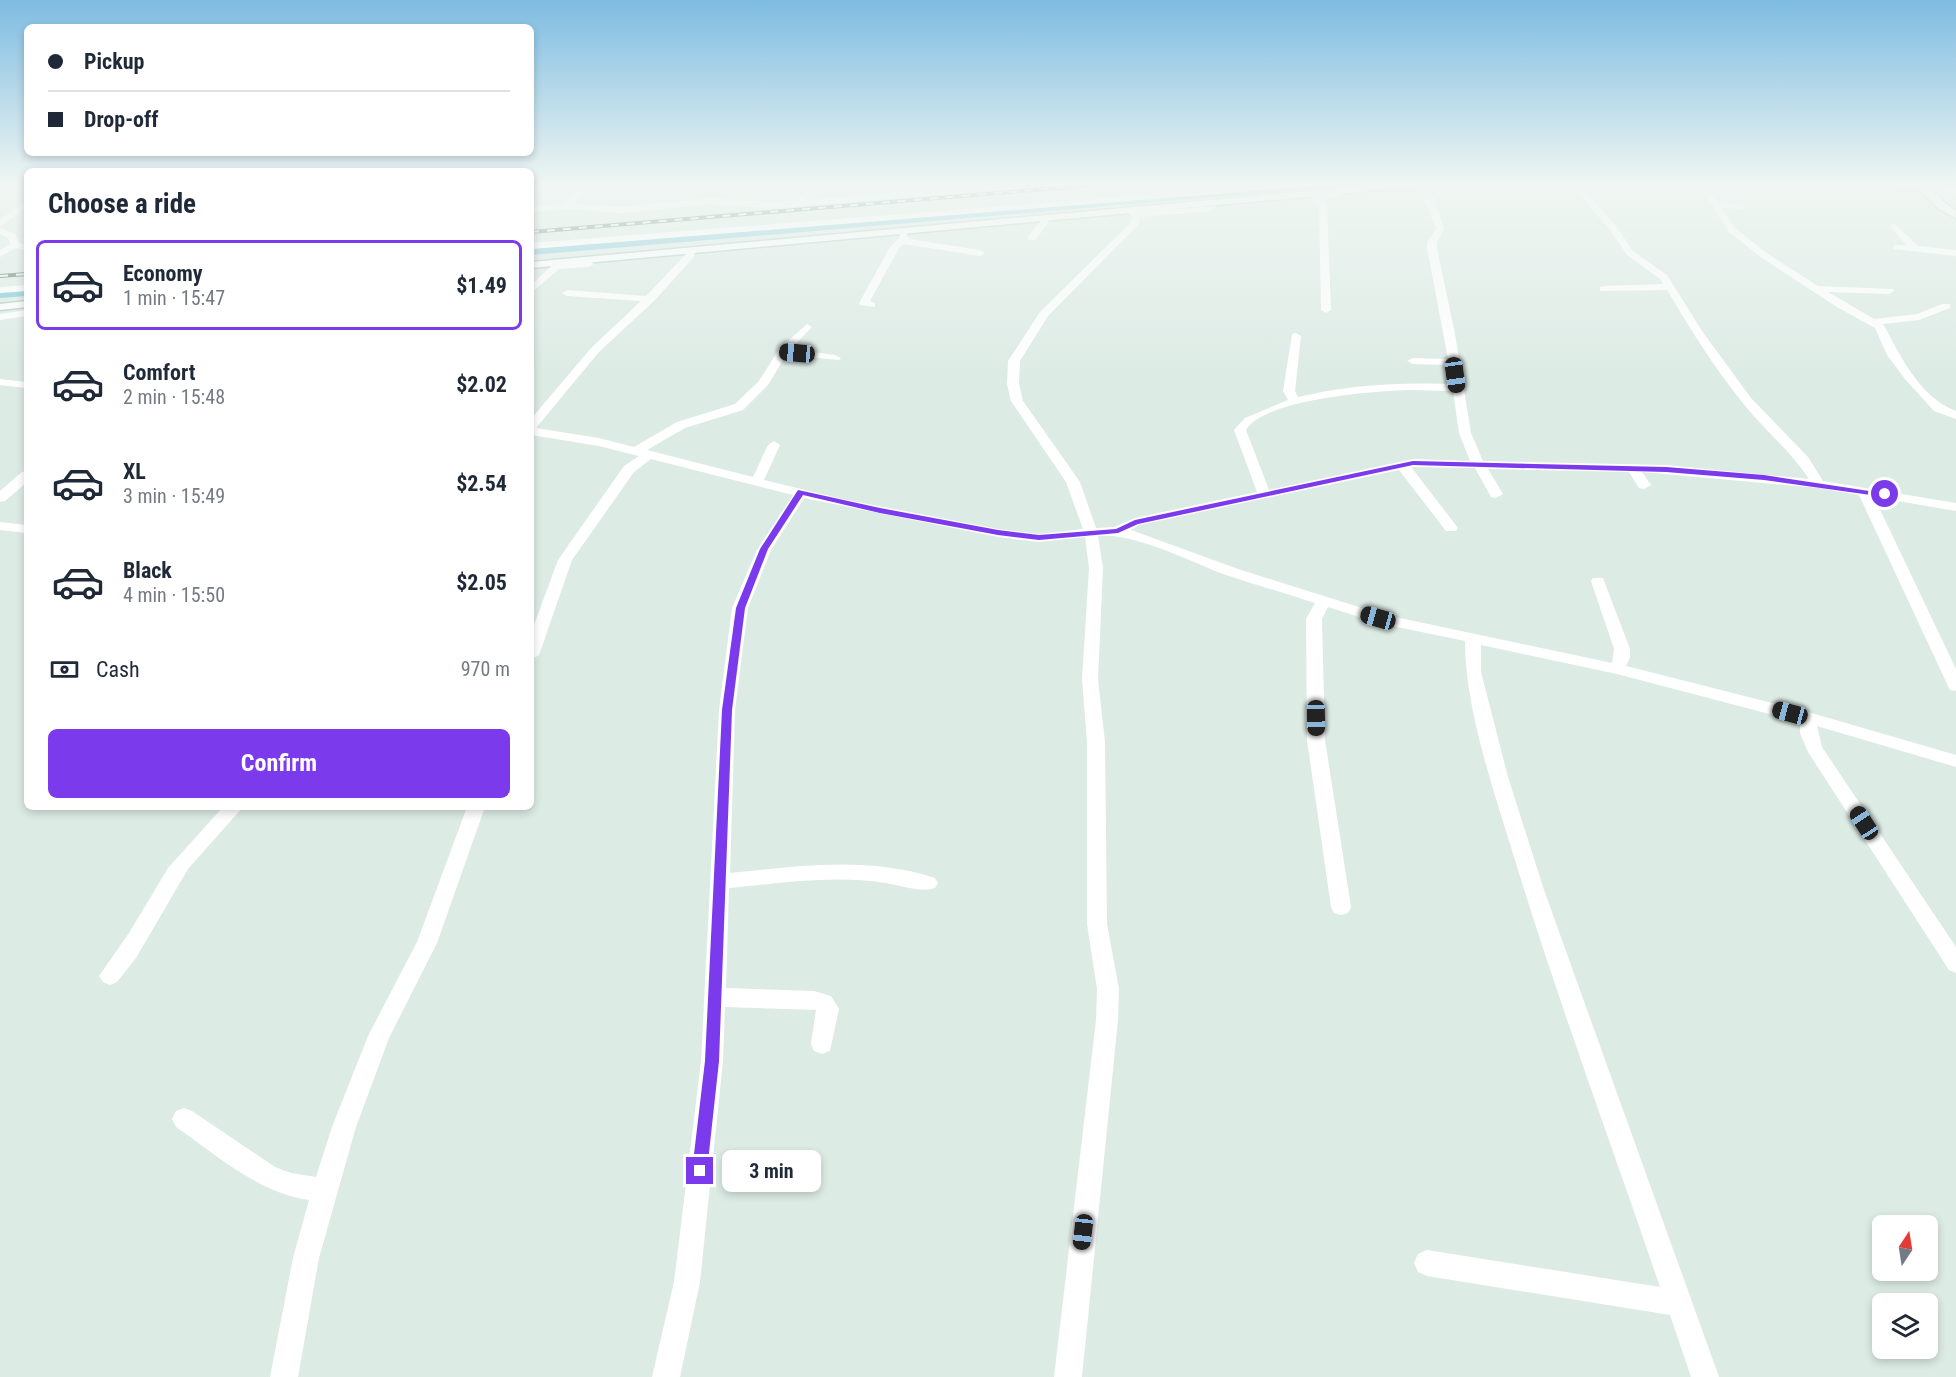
<!DOCTYPE html>
<html lang="en">
<head>
<meta charset="utf-8">
<style>
	body { margin:0; font-family:"Roboto Condensed",sans-serif; background:#f6f6f7; color:#1f2937; height:100vh; display:flex; flex-direction:column; font-size:22px; white-space:nowrap }
	* { box-sizing:border-box; margin:0 }
	p { font-size:20px; color:#747a83 }
	.icon { flex:none; width:33px; height:33px; fill:none; stroke:currentColor; stroke-width:2; stroke-linecap:round; stroke-linejoin:round }
	.map { position:relative; flex:1; overflow:hidden }
	.details { position:absolute; left:24px; top:168px; width:510px; height:642px; display:flex; flex-direction:column; background:#fff; border-radius:9px; box-shadow:0 3px 9px #0003 }
	.details>* { flex:none }
	.guide { position:absolute; left:24px; top:24px; width:510px; height:132px; border-radius:9px; box-shadow:0 3px 9px #0003; display:grid; align-content:center; height:132px; padding:0 24px; background:#fff }
	.needle { width:39px; rotate:12deg }
	.fabs { position:absolute; left:1872px; top:1215px; display:grid; gap:12px }
	.fabs a { display:grid; place-items:center; width:66px; height:66px; border-radius:9px; background:#fff; box-shadow:0 3px 9px #0003; font-size:30px }
	.end { position:absolute; width:27px; height:27px; margin:-14px; border:8px solid #7c3aed; background:#fff; box-shadow:0 0 0 3px #fff }
	.from { border-radius:50% }
	.bubble { position:absolute; height:42px; border-radius:9px; background:#fff; box-shadow:0 3px 9px #0003; font-size:20px; font-weight:700; line-height:42px; text-align:center }
	.car { position:absolute; width:18px; height:36px; margin:-18px -9px; border-radius:8px; box-shadow:0 0 4px 2px #0007; background:linear-gradient(#222 24%,#8ab4d8 0 40%,#222 0 76%,#8ab4d8 0 86%,#222 0) }
	.guide b { display:flex; align-items:center; gap:21px; height:57px; font-size:22px }
	.guide b+b { border-top:2px solid #e0e1e3 }
	.guide i { width:15px; height:15px; background:#1f2937 }
	ul { padding:0; list-style:none }
	li { display:flex; align-items:center; gap:18px; height:90px; margin:0 12px 9px; padding:0 12px; border:3px solid transparent; border-radius:9px }
	li div { flex:1 }
	li b { display:block; font-size:22px }
	li em { font-style:normal; font-weight:700 }
	li.selected { border-color:#7c3aed }
	li>.icon { width:54px; height:54px; stroke-width:1.5 }
	h2 { padding:0 24px; font-size:27px; line-height:72px }
	.pay { display:flex; align-items:center; gap:15px; height:66px; padding:0 24px; font-size:22px }
	.pay p { margin-inline-start:auto }
	.cta { display:flex; gap:12px; margin-top:auto; padding:12px 24px }
	.cta a { flex:1; height:69px; border-radius:9px; background:#7c3aed; color:#fff; font-size:24px; font-weight:700; line-height:69px; text-align:center }
	.map>svg:first-child { display:block }
</style>
</head>
<body>
<div class="map">
<svg width="1956" height="1377" viewBox="0 0 1956 1377">
	<rect width="100%" height="100%" fill="#ddebe5"/>
	<g fill="none" stroke-linecap="round" stroke-linejoin="round">
		<g fill="#7fc8d7" fill-rule="evenodd">
			<polygon points="1344,182 1375,182 1371,184 531,255 531,249"/>
			<polygon points="1913,182 1956,184 1956,188 1917,184"/>
			<polygon points="27,290 27,296 0,298 0,292"/>
		</g>
		<defs>
			<g id="secondary">
				<polygon points="1408,182 1439,182 1435,185 531,268 531,262"/>
				<path d="M1866,182C1880,182 1916,180 1927,187C1938,194 1945,205 1956,211V218L1939,209L1920,190L1870,185Z"/>
				<polygon points="27,301 27,307 0,310 0,304"/>
			</g>
		</defs>
		<use href="#secondary" stroke="#b0ccc2" stroke-width="3"/>
		<g fill="#fff" fill-rule="evenodd">
			<polygon points="585,182 593,182 574,204 622,207 709,198 773,202 799,200 811,182 819,182 807,200 1047,182 1080,182 1076,184 773,208 709,204 622,213 568,209 531,212 531,206 565,204"/>
			<polygon points="689,182 730,182 726,184 677,187 673,185"/>
			<polygon points="1312,182 1344,182 1340,184 531,249 531,243"/>
			<path d="M1411,182C1434,181 1438,212 1444,229L1437,242V248L1455,334L1471,433L1483,461L1666,465L1809,479C1790,450 1763,429 1742,402C1714,367 1690,329 1667,290L1600,291V287L1604,286L1663,284L1660,279L1627,255L1610,230L1569,182H1577L1616,226L1633,251L1667,275L1702,331L1751,398L1808,457L1823,481L1956,503V511L1874,497L1956,669V691L1950,690L1948,686L1859,495L1819,488L1642,472L1651,485L1644,489L1639,488L1629,472L1488,469L1503,494L1496,498L1491,497L1475,468L1413,467H1411L1458,528L1456,531H1446L1399,470L1139,525L1131,530L1238,569L1381,614L1612,663L1614,649L1591,581L1593,578H1603L1630,649V658L1626,666L1808,712L1956,755V767L1817,726L1822,747L1956,947V973L1949,970L1808,752L1800,733V722L1617,674L1481,645V672L1508,777L1544,890L1719,1377H1691L1670,1315L1427,1276L1418,1272L1414,1263L1418,1254L1427,1250L1660,1287C1610,1140 1555,993 1510,844C1491,782 1465,706 1465,641L1378,623L1328,607L1322,619L1325,740L1351,907L1348,913L1341,915L1334,913L1331,907L1307,740L1306,619L1315,603C1285,593 1256,585 1226,575C1191,562 1134,532 1098,536L1103,568L1098,679L1105,742L1107,924L1119,989L1118,1020L1082,1377H1054L1096,1020L1097,989L1087,924V742L1082,679L1089,568L1085,537L1039,542L998,537L804,498L771,550L748,608L735,710L730,873C799,866 867,856 935,878L938,883L935,888C920,893 901,885 885,883C833,875 782,883 729,888L726,988L814,991L831,996L839,1009L830,1051L822,1054L814,1051L811,1044L816,1010L725,1007L723,1061L700,1282L680,1377H652L674,1282L701,1061L719,710L732,608L757,550L793,495L651,459L634,472L572,560L539,655L531,660V633L558,560L624,466L639,456L599,446L531,435V419L591,348L641,301L567,296L562,293L567,290L646,296L685,255L688,249L696,251L693,258L654,301L599,352L536,428L599,438L634,447L677,422L735,404L759,381L779,349L807,324L812,327L791,349L835,355L841,358L839,360L786,355L768,385L743,410L685,428L647,450L753,477L768,445L774,441L780,445L764,480L842,499L998,529L1039,534L1083,529L1066,482L1011,401L1007,384L1008,361L1040,312L1132,221V216L1126,212V208H1132L1138,212L1215,206L1216,208L1212,211L1140,217L1139,224L1048,316L1020,361L1019,384L1023,401L1080,482L1096,528L1114,527L1135,518L1257,492L1234,430L1245,418L1288,400L1283,391L1292,334L1296,333L1301,336L1295,391L1298,397C1348,385 1400,382 1452,384L1449,365L1413,364L1407,361L1413,358L1448,359L1427,248V242L1436,229L1422,192L1411,186ZM1409,390L1453,391L1459,433L1470,461L1413,459L1269,490L1246,430C1264,399 1375,391 1409,390Z"/>
			<polygon points="1490,182 1504,182 1487,187 1483,185"/>
			<path d="M1698,182H1706L1718,203L1743,205V209L1721,208L1735,228L1768,254L1818,286L1893,289L1894,291L1889,294L1828,292L1874,319L1917,314L1942,304H1950V308L1919,320L1883,324C1901,356 1919,397 1956,411V419L1934,411L1905,379L1887,355L1875,328L1837,307L1762,258L1729,232Z"/>
			<polygon points="1920,186 1956,187 1956,193 1923,190 1920,190"/>
			<path d="M1313,192C1323,197 1336,190 1345,196L1324,200L1327,204L1331,310L1326,313L1321,310L1319,205L1309,195Z"/>
			<polygon points="27,201 27,208 0,226 0,219"/>
			<polygon points="1040,216 1046,216 1049,222 1035,240 1029,240 1027,238 1040,222"/>
			<polygon points="1894,223 1918,246 1956,250 1956,256 1894,249 1894,245 1906,245 1890,226"/>
			<polygon points="0,228 15,234 19,243 27,245 27,251 16,248 0,257 0,250 10,244 8,238 0,234"/>
			<polygon points="899,230 905,230 909,239 980,250 985,253 980,256 904,244 899,248 870,301 875,303 875,307 860,305 859,303 890,247 900,237"/>
			<polygon points="558,260 564,260 565,263 589,261 594,264 589,267 559,269 531,293 531,285"/>
			<polygon points="27,285 27,291 0,293 0,287"/>
			<polygon points="27,310 27,316 0,320 0,314"/>
			<polygon points="0,379 27,382 27,388 0,385"/>
			<polygon points="27,471 27,482 5,501 0,502 0,491 22,472"/>
			<polygon points="0,522 27,525 27,533 0,530"/>
			<polygon points="223,807 243,807 188,869 136,958 117,982 110,985 103,982 99,976 129,933 168,868"/>
			<path d="M467,807H485L437,943L389,1038L356,1127L319,1258L298,1377H270L293,1258L309,1200C257,1192 218,1156 176,1127L172,1119L176,1111L184,1108L192,1111L275,1167L291,1173L316,1177L332,1127L368,1036L417,942Z"/>
		</g>
		<use href="#secondary" fill="#fff" fill-rule="evenodd"/>
		<defs>
			<g id="rail">
				<polyline points="531,232 1130,182"/>
				<polyline points="0,276 27,274"/>
			</g>
		</defs>
		<use href="#rail" stroke="#577870" stroke-width="4"/>
		<use href="#rail" stroke="#eef8f3" stroke-width="2" stroke-dasharray="8" stroke-linecap="butt"/>
	</g>
	<linearGradient id="sky" x2="0" y2="1"><stop stop-color="#7ebce1"/><stop offset="0.49" stop-color="#f0f6f3"/><stop offset="1" stop-color="#f0f6f3" stop-opacity="0"/></linearGradient>
	<rect width="1956" height="375" fill="url(#sky)"/>
	<polygon fill="#7c3aed" points="1413,461 1666,467 1764,475 1889,494 1885,497 1764,480 1666,472 1413,465 1138,524 1118,533 1039,540 998,535 880,513 803,495 768,549 745,608 732,710 719,1061 707,1171 705,1176 700,1178 695,1176 692,1171 705,1061 722,710 736,608 760,549 798,490 880,508 998,530 1039,535 1116,529 1135,520"/>
</svg>
<div class="fabs">
<a><svg class="needle" viewBox="-14 -14 28 28"><path d="M0-13l5 13h-10z" fill="#e53935"/><path d="M0 13l5-13h-10z" fill="#747a83"/></svg></a>
<a><svg class="icon" aria-label="layers" viewBox="0 0 24 24"><path d="M12 4l9 5-9 5-9-5zM3 14l9 5 9-5"/></svg></a>
</div>
<i class="end from" style="left:1885px;top:494px"></i>
<i class="end" style="left:700px;top:1171px"></i>
<div class="bubble" style="left:722px;top:1150px;width:99px">3 min</div>
<i class="car" style="left:797px;top:353px;rotate:275deg"></i>
<i class="car" style="left:1455px;top:375px;rotate:172deg"></i>
<i class="car" style="left:1378px;top:618px;rotate:286deg"></i>
<i class="car" style="left:1790px;top:713px;rotate:285deg"></i>
<i class="car" style="left:1316px;top:718px;rotate:179deg"></i>
<i class="car" style="left:1864px;top:823px;rotate:327deg"></i>
<i class="car" style="left:1083px;top:1232px;rotate:187deg"></i>
<div class="guide">
<b><i class="from"></i>Pickup</b>
<b><i></i>Drop-off</b>
</div>
<section class="details">
<h2>Choose a ride</h2>
<ul>
<li class="selected"><svg class="icon" aria-label="car" viewBox="0 0 24 24"><path d="M5 17H2v-5l4-1 3-4h7l3 4 3 1v5h-3M9 17h6M6 11h13"/><circle cx="7" cy="17" r="2"/><circle cx="17" cy="17" r="2"/></svg><div><b>Economy</b><p>1 min · 15:47</p></div><em>$1.49</em></li>
<li><svg class="icon" aria-label="car" viewBox="0 0 24 24"><path d="M5 17H2v-5l4-1 3-4h7l3 4 3 1v5h-3M9 17h6M6 11h13"/><circle cx="7" cy="17" r="2"/><circle cx="17" cy="17" r="2"/></svg><div><b>Comfort</b><p>2 min · 15:48</p></div><em>$2.02</em></li>
<li><svg class="icon" aria-label="car" viewBox="0 0 24 24"><path d="M5 17H2v-5l4-1 3-4h7l3 4 3 1v5h-3M9 17h6M6 11h13"/><circle cx="7" cy="17" r="2"/><circle cx="17" cy="17" r="2"/></svg><div><b>XL</b><p>3 min · 15:49</p></div><em>$2.54</em></li>
<li><svg class="icon" aria-label="car" viewBox="0 0 24 24"><path d="M5 17H2v-5l4-1 3-4h7l3 4 3 1v5h-3M9 17h6M6 11h13"/><circle cx="7" cy="17" r="2"/><circle cx="17" cy="17" r="2"/></svg><div><b>Black</b><p>4 min · 15:50</p></div><em>$2.05</em></li>
</ul>
<div class="pay"><svg class="icon" aria-label="cash" viewBox="0 0 24 24"><path d="M3 7h18v10H3z"/><circle cx="12" cy="12" r="2"/></svg>Cash<p>970 m</p></div>
<div class="cta"><a>Confirm</a></div>
</section>
</div>
</body>
</html>
